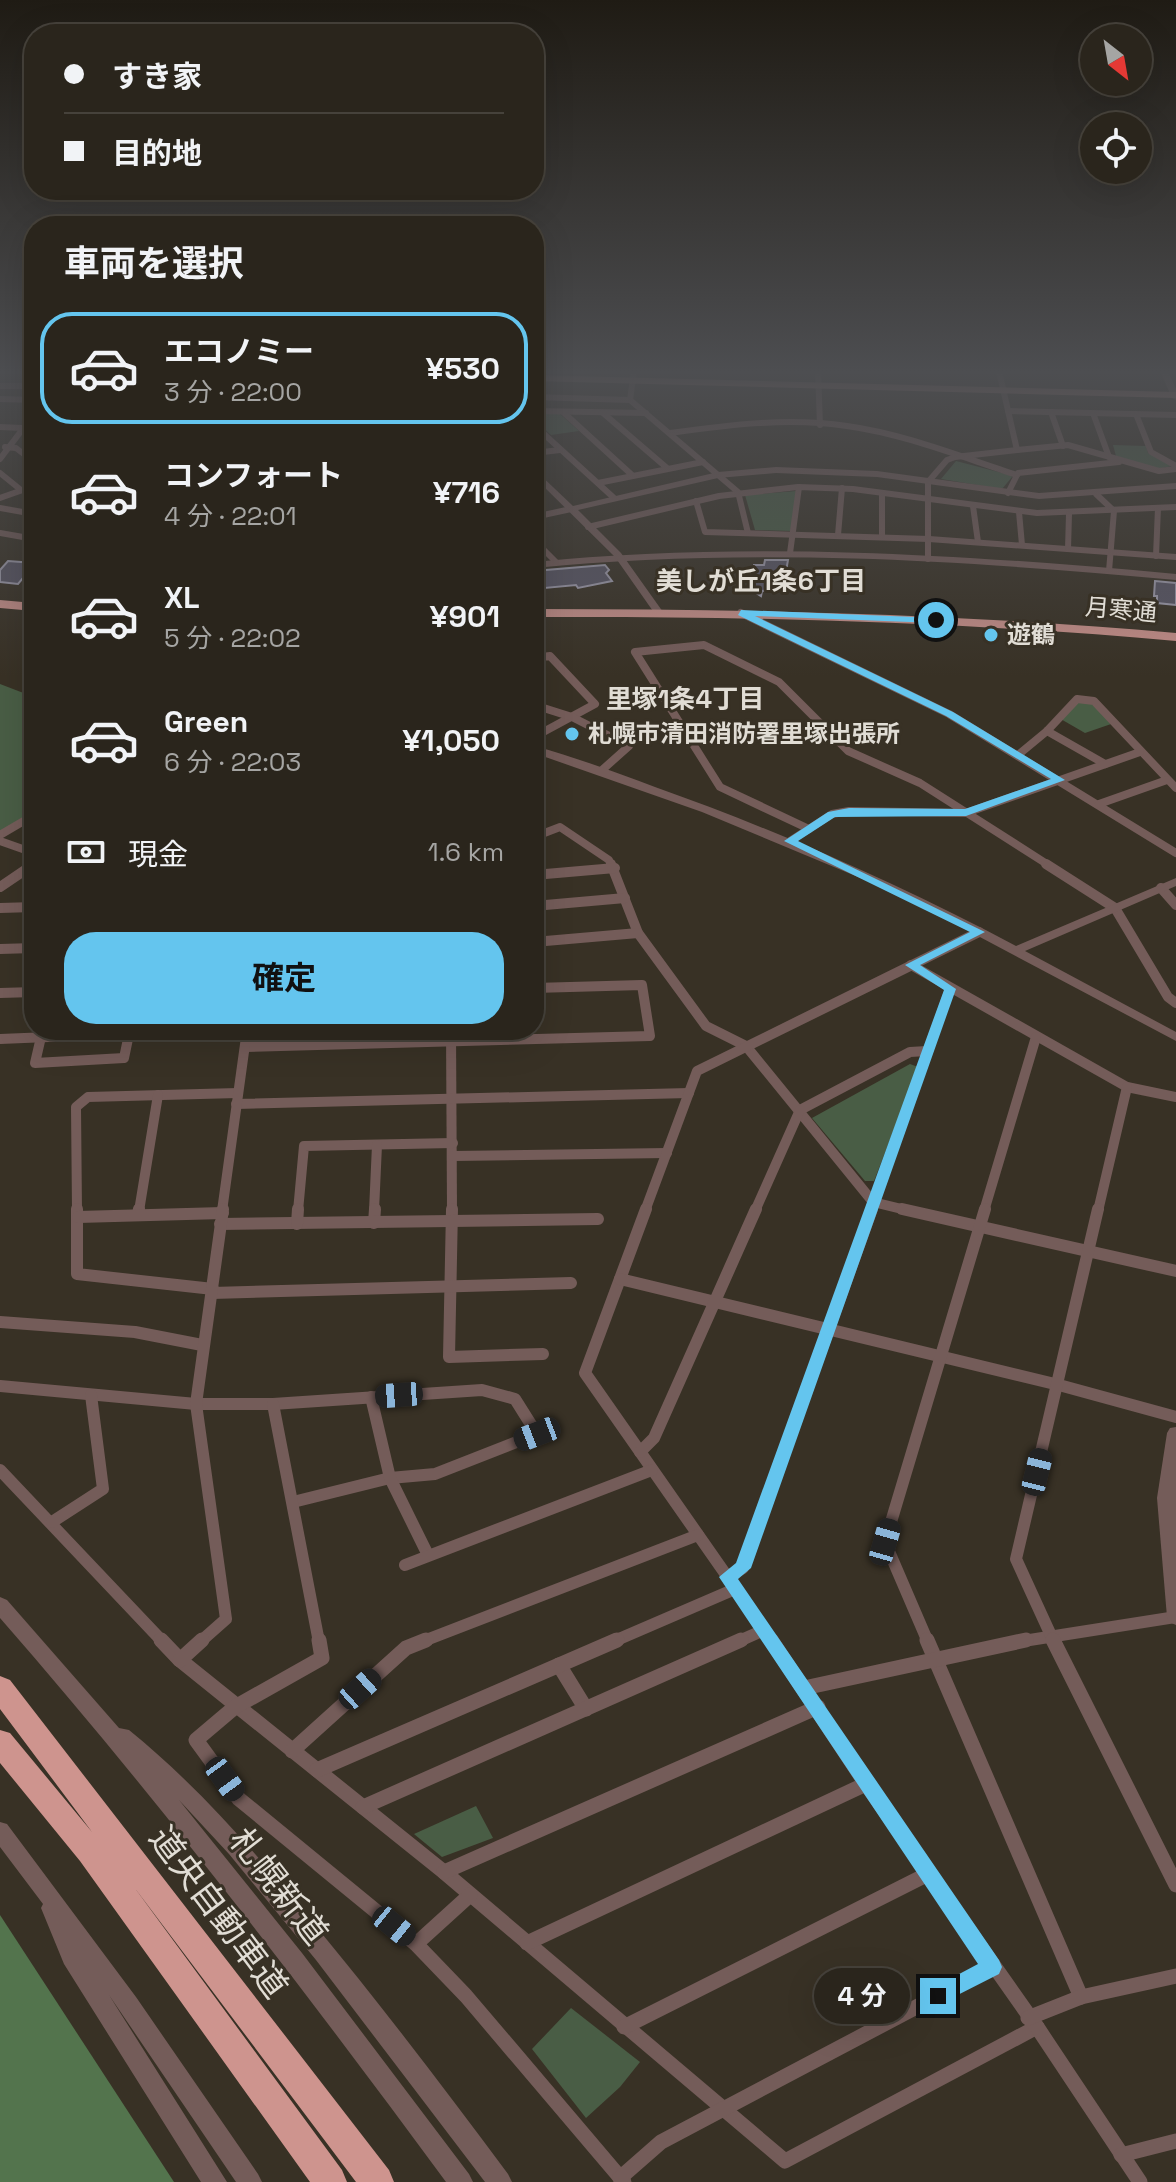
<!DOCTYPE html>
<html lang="ja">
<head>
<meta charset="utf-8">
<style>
	body { margin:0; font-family:"Space Grotesk","Noto Sans JP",sans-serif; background:#322d25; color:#f1f3f6; height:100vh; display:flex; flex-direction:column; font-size:30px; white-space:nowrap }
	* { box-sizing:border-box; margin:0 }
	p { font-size:26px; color:#a5a5a3 }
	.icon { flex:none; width:44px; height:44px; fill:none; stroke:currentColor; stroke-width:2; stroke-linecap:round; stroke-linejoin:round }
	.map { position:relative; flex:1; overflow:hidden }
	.details { position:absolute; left:24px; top:216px; width:520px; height:824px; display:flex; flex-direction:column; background:#2a251c; border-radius:32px; box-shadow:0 8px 32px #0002,0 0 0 2px #46423b }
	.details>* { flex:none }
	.guide { position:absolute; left:24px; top:24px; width:520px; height:176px; border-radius:32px; box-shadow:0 8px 32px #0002,0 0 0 2px #46423b; display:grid; align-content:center; height:176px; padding:0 40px; background:#2a251c }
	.needle { width:52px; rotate:149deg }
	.tools { position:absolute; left:1080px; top:24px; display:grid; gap:16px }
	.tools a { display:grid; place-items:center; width:72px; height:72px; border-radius:50%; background:#2a251c; box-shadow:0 8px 32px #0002,0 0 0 2px #46423b; font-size:40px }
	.end { position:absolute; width:36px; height:36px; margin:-18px; border:10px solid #64c5ee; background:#111; box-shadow:0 0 0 4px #111 }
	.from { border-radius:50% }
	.bubble { position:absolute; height:56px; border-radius:28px; background:#2a251c; box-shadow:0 8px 32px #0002,0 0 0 2px #46423b; font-size:26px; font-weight:700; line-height:56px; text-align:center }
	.car { position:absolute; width:24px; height:48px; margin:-24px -12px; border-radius:10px; box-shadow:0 0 6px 2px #0007; background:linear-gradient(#222 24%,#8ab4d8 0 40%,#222 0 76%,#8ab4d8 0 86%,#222 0) }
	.guide b { display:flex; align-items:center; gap:28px; height:76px; font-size:30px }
	.guide b+b { border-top:2px solid #46423b }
	.guide i { width:20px; height:20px; background:#f1f3f6 }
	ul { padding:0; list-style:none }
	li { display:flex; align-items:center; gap:24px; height:112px; margin:0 16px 12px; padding:0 24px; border:4px solid transparent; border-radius:32px }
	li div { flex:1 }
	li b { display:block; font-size:30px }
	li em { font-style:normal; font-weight:700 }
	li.on { border-color:#64c5ee }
	li>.icon { width:72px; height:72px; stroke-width:1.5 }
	h2 { padding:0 40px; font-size:36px; line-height:96px }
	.pay { display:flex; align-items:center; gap:20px; height:88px; padding:0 40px; font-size:30px }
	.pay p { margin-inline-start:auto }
	.cta { display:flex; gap:16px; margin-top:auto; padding:16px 40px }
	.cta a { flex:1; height:92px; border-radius:32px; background:#64c5ee; color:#111; font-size:32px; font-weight:700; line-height:92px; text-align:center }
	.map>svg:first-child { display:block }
</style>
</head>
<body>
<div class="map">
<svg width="1176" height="2182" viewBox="0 0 1176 2182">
	<rect width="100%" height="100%" fill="#383125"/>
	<g fill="#495d45">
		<polygon points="534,412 560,414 579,431 551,435 534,419"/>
		<polygon points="1113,445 1146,446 1148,453 1172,466 1158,469 1116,456"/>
		<polygon points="956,461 1010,475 1012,477 1002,489 941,479"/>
		<polygon points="796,491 792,531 755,530 745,495"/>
		<polygon points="0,684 34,697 34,810 0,832"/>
		<polygon points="1077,699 1094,701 1114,723 1085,733 1059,718"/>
		<polygon points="910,1064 918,1067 874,1181 865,1181 812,1118"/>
		<polygon points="476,1806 493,1838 442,1857 414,1834"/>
		<polygon points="571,2008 640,2062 620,2087 586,2118 532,2049"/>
	</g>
	<polygon fill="#53744d" points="0,1915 174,2182 0,2182"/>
	<g fill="#575462" stroke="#9c99a9" stroke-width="2">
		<polygon points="765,560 788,560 785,577 775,579 769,590 762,591 761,596 750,589 754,565 764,565"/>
		<polygon points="8,561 34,563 34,565 18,584 0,582 0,570"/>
		<polygon points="605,565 609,570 606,573 612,581 578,588 576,585 534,589 534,571"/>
		<polygon points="1155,581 1176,583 1176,605 1157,603 1157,596 1154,596"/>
	</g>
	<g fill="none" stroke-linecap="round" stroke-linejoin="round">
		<g stroke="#745c59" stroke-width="6">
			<polyline points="634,371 630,400 738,492 748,533"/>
			<polyline points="818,371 820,425"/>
			<polyline points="0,386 34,386"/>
			<polyline points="534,397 630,400"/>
			<polyline points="0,399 34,400"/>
			<polyline points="534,411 646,413"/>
			<polyline points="1008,411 1176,415"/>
			<polyline points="563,412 632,475"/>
			<polyline points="1051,412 1063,446"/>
			<polyline points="603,413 667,468"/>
			<polyline points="1093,413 1109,457"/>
			<polyline points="1136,414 1151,452 1176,466"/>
			<polyline points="534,425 614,498"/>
			<polyline points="0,427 22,428"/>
			<path d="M670,433C728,425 788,417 847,426C905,434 961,457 1017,475"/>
			<polyline points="5,447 16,448 34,462"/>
			<polyline points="1017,450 1068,445 1159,471 1176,469"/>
			<polyline points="534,453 560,450"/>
			<polyline points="0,459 34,414"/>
			<polyline points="0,473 21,490"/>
			<polyline points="598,483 703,462"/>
			<polyline points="882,493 882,537"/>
			<polyline points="1008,493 1018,473 1119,462"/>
			<polyline points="1096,494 1114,511 1109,571"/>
			<polyline points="0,498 34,486"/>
			<polyline points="696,501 705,532 929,539 1176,557"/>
			<polyline points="973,506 978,542"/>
			<polyline points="0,508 34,514"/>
			<polyline points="1019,512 1022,545"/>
			<polyline points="534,517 571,509"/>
			<polyline points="588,527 719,496 798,487 853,489 1037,513 1176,507"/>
			<polyline points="0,533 23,537"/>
			<polyline points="838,535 842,488"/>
			<polyline points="534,540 556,562"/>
			<polyline points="1068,549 1069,514"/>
			<polyline points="790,553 799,487"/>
			<polyline points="1156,556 1158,508"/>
			<polyline points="928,559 928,482 947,460 955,457 1017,450 999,371"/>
			<path d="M534,565C749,544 961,557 1176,577"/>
		</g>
		<g stroke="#745c59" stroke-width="8">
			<polyline points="741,613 949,714 1176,853"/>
			<polyline points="534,658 550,656 595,704 534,737"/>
			<polyline points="534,705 572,717 629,746 601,771"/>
			<polyline points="1047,731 1105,764"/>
			<polyline points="1018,755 1047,731 1077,699 1094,701 1176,788"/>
			<polyline points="1099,804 1167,780"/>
			<polyline points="809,829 720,787 635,652 704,645 779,682 848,751 920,783 1050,866"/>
			<polyline points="0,835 34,815"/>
			<polyline points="534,837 560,827 609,860 611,866"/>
			<polyline points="0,841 34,853"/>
			<polyline points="790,841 832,814 849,811 966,813 1140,752"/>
			<polyline points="31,866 34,864"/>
		</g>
		<g stroke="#745c59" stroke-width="10">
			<polyline points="611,864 638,933 706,1026 746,1046 873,1202 910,1211"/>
			<polyline points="1046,864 1115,908 1168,997 1176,1003"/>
			<polyline points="534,875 615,868"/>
			<polyline points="0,887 34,864"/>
			<polyline points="1161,888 1176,905"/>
			<polyline points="534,906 625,898"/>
			<polyline points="0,908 34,907"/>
			<polyline points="534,942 638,933"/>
			<polyline points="0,949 34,948"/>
			<polyline points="911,965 1127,1087 1176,1097"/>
			<polyline points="0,993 34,992"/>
			<polyline points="451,1030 452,1211"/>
			<polyline points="41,1037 35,1063 124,1058 129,1034"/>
			<polyline points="0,1039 219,1030"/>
			<polyline points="245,1047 650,1036 642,985 534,988"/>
			<polyline points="236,1104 689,1093"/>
			<polyline points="453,1156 667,1153"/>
			<polyline points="77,1211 76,1107 88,1097 238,1093"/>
			<polyline points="139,1211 158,1095"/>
			<polyline points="222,1211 247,1030"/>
			<polyline points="298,1211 304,1146 453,1143"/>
			<polyline points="374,1211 377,1145"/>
			<polyline points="645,1211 697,1071 979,932"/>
			<polyline points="755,1211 800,1110 910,1052 927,1051"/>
			<polyline points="871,1211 950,989"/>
			<polyline points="984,1211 1036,1037"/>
			<polyline points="1098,1211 1127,1087"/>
		</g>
		<g stroke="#745c59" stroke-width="12">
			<polyline points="77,1209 77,1274 213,1289"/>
			<polyline points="452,1209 449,1357 543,1354"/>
			<polyline points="646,1209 585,1373 773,1642"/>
			<polyline points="902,1209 1176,1271"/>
			<polyline points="138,1214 139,1209"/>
			<polyline points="78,1217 223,1213"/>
			<polyline points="374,1223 375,1209"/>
			<polyline points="220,1224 598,1219"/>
			<polyline points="297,1224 298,1209"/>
			<polyline points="620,1279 1059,1385 1176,1417"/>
			<polyline points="212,1293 571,1283"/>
			<polyline points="0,1322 135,1332 202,1345"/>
			<polyline points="0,1386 196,1404 273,1404 482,1390 515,1399 537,1434 435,1474 390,1478 293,1502"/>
			<polyline points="371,1397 390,1478 428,1555"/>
			<polyline points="273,1404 319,1642"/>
			<polyline points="640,1452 654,1438 756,1209"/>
			<polyline points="0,1470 163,1642"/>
			<polyline points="52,1522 103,1489 91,1395"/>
			<polyline points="405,1565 652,1470"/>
			<polyline points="727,1577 743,1568 872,1209"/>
			<polyline points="200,1642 226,1619 196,1404 223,1209"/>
			<polyline points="421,1642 698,1535"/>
			<polyline points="612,1642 735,1589"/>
			<polyline points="737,1642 764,1630"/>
			<polyline points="928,1642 885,1542 985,1209"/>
			<polyline points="1017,1642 1176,1617"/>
			<polyline points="1054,1642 1016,1559 1098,1209"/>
		</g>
		<g stroke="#745c59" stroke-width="15">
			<polyline points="161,1640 180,1660 444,1872 785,2161 1037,2027"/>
			<polyline points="319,1640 322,1658 235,1707 196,1740 239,1799 416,1944 466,1996 624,2182"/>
			<polyline points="771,1640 866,1784 1037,2027 1140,2182"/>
			<polyline points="927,1640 1081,1997"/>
			<polyline points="1053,1640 1176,1885"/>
			<polyline points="180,1660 202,1640"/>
			<polyline points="559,1665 586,1709"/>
			<polyline points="804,1688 1026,1640"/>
			<polyline points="292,1751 406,1648 426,1640"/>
			<polyline points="317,1770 617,1640"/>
			<polyline points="363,1807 741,1640"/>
			<polyline points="444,1872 818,1707"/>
			<polyline points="527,1943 866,1784"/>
			<polyline points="416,1944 470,1895"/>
			<polyline points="1028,2018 1081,1997 1176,1976"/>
			<polyline points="624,2027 928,1874"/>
			<polyline points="1121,2155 1176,2141"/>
			<polyline points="620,2178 661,2142 992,1967"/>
		</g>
		<g fill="#745c59" fill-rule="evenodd">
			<polygon points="1160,371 1168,371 1176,389 1176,400 1172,398"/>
			<polygon points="776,467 877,471 1039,493 1176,483 1176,489 1039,499 877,477 776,473 718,478 578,510 621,553 663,612 658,615 655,614 615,557 534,477 534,469 573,506 718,472"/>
			<path d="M534,746C575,757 615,772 655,787C779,831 899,884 1016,946L1176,878V886L1025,951L1176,1032V1041L946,919L870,882L702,812L534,753Z"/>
			<polygon points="1176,1427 1176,1625 1169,1622 1167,1617 1157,1498 1167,1433 1170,1428"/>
			<path d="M0,1597L7,1600L119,1728L129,1730C199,1787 257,1854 314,1924C381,2005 445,2089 508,2174L512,2182H485L316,1960L229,1854L179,1800L302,1953L469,2174L473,2182H446C304,1989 158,1799 0,1618Z"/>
			<polygon points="0,1822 7,1824 136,1997 258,2174 262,2182 236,2182 109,1995 227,2182 201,2182 64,1964 41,1908 43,1904 0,1847"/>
		</g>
		<polygon fill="#b5847f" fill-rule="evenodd" points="534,375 1176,392 1176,398 534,381"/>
		<g fill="#c28c86" fill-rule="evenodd">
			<polygon points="0,600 34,603 34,611 0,608"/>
			<path d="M534,609C749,609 962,614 1176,633V641C962,622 749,616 534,617Z"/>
		</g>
		<polygon fill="#ce948e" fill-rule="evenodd" points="0,1676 10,1680 389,2170 394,2182 356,2182 134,1887 342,2170 347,2182 310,2182 80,1861 0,1763 0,1730 10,1733 92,1832 0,1709"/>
	</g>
	<linearGradient id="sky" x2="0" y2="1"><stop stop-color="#1f1b14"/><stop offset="0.55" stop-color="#4d4e51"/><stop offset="1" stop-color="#4d4e51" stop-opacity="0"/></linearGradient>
	<rect width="1176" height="676" fill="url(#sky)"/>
	<polygon fill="#64c5ee" points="741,610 939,618 936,623 755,616 953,712 1065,780 966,816 835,817 798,841 985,932 920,965 956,989 751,1568 738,1579 999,1960 1002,1967 999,1974 938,2005 931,2003 928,1996 931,1989 978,1964 719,1577 736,1563 944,990 905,965 970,932 784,841 828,812 849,808 965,809 1051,779 946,716 738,615"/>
	<g fill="#64c5ee" stroke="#383125" stroke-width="3">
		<circle cx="991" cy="635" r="8"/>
		<circle cx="572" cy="734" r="8"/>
	</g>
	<g text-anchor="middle" stroke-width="6" stroke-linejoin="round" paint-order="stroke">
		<g font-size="24" fill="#e1ddd5" stroke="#383125">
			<text transform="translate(1121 610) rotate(5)" y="8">月寒通</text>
		</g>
		<g font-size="24" font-weight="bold" fill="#e1ddd5" stroke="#383125" text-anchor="start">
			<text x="1007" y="643">遊鶴</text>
			<text x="588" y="742">札幌市清田消防署里塚出張所</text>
		</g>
		<g font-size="26" font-weight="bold" fill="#e1ddd5" stroke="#383125">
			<text x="761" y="590">美しが丘1条6丁目</text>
			<text x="685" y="708">里塚1条4丁目</text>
		</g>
		<g font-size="34" fill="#e1ddd5" stroke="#383125">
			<text transform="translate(279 1886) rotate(52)" y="12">札幌新道</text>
			<text transform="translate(219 1912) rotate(53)" y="12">道央自動車道</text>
		</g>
	</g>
</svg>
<div class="tools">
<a><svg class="needle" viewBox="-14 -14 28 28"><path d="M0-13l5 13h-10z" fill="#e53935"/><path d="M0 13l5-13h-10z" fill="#a5a5a3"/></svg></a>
<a><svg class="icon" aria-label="locate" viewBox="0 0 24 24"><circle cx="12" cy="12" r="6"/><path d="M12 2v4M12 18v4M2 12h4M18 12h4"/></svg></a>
</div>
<i class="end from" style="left:936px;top:620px"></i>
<i class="end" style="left:938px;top:1996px"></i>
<div class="bubble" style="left:814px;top:1968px;width:96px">4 分</div>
<i class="car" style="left:399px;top:1395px;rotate:266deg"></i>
<i class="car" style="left:537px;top:1434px;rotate:249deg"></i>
<i class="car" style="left:1037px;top:1472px;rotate:14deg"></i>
<i class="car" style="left:885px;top:1542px;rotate:16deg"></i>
<i class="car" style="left:360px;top:1689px;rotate:48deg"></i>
<i class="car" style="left:225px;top:1779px;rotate:144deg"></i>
<i class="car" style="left:394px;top:1926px;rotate:129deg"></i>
<div class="guide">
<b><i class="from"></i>すき家</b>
<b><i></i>目的地</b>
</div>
<section class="details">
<h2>車両を選択</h2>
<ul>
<li class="on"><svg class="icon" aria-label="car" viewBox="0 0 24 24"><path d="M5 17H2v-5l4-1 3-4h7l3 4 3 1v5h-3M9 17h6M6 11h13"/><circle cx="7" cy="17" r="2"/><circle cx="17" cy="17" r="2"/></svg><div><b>エコノミー</b><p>3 分 · 22:00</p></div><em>¥530</em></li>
<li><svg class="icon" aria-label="car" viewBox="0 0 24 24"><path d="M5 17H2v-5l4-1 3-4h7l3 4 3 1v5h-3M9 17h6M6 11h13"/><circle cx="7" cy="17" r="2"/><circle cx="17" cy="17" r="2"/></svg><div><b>コンフォート</b><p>4 分 · 22:01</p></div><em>¥716</em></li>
<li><svg class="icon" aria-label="car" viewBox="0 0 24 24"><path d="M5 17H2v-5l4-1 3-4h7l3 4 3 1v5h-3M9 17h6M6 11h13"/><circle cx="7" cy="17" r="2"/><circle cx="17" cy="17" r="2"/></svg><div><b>XL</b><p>5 分 · 22:02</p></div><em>¥901</em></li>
<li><svg class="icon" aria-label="car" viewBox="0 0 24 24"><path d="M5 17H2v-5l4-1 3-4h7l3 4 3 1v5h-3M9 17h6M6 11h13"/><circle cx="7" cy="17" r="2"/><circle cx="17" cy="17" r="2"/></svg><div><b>Green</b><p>6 分 · 22:03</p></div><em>¥1,050</em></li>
</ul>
<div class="pay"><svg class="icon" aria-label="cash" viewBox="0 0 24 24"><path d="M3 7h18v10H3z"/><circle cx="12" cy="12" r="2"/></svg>現金<p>1.6 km</p></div>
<div class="cta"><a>確定</a></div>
</section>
</div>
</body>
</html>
